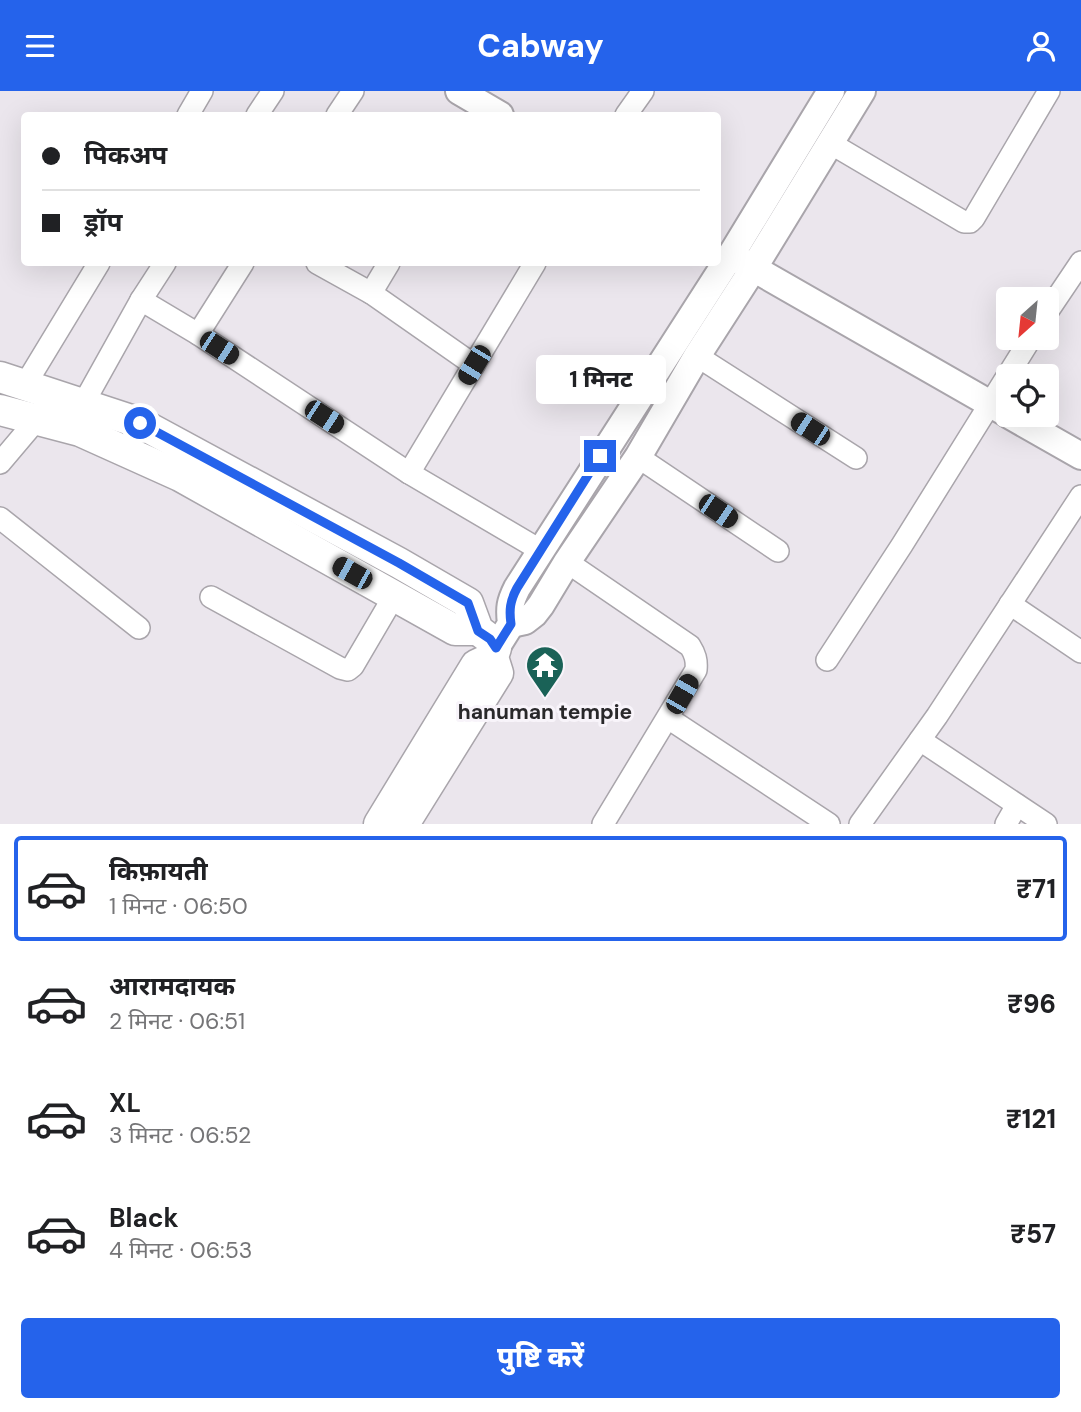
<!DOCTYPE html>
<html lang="hi">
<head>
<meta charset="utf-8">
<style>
	body { margin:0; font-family:"DM Sans","Noto Sans Devanagari",sans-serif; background:#f6f6f6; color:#202124; height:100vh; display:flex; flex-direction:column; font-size:26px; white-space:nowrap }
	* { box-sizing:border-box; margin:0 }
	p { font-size:23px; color:#757577 }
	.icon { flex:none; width:38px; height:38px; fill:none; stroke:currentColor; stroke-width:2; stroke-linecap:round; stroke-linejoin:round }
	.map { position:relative; height:733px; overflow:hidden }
	.details { display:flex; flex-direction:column; background:#fff; flex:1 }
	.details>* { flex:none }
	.hud { position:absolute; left:21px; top:21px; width:700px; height:154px; border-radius:7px; box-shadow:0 7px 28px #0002; display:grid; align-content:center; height:154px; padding:0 21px; background:#fff }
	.needle { width:46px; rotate:207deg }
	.fabs { position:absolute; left:996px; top:196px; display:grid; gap:14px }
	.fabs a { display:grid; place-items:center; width:63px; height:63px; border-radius:7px; background:#fff; box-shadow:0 7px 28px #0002; font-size:35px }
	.end { position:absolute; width:32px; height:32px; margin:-16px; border:9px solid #2563eb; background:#fff; box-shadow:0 0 0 4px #fff }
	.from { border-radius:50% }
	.bubble { position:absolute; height:49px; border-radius:7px; background:#fff; box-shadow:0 7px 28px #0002; font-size:23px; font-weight:800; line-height:49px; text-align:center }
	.car { position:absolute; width:21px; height:42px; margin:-21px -10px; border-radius:9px; box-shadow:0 0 5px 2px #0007; background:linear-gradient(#222 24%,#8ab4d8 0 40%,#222 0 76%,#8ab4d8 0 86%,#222 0) }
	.hud b { display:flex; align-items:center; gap:24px; height:66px; font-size:26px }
	.hud b+b { border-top:2px solid #e0e0e0 }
	.hud i { width:18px; height:18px; background:#202124 }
	ul { padding:12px 0 0; list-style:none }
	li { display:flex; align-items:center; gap:21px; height:105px; margin:0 14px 10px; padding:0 7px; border:4px solid transparent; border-radius:7px }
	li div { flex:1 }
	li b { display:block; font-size:26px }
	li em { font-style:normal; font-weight:800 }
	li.current { border-color:#2563eb }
	li>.icon { width:63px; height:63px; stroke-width:1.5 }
	.button { display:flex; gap:14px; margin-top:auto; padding:14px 21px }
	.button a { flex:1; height:80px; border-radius:7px; background:#2563eb; color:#fff; font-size:28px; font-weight:800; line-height:80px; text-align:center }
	header { display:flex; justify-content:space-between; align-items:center; height:91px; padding:0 21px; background:#2563eb; color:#fff; font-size:32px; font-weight:800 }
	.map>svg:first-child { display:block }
</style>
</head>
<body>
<header><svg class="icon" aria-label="menu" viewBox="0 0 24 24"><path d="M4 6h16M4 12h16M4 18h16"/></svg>Cabway<svg class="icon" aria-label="person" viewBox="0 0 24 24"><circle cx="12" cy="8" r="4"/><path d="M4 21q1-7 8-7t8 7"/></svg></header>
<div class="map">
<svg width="1081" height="733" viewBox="0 0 1081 733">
	<rect width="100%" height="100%" fill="#ebe6ed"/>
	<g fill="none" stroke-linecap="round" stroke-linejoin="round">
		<defs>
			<g id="minor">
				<polyline points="188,24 202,0"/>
				<polyline points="257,24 273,0"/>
				<polyline points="337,24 353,0"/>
				<polyline points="626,24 643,0"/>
				<polyline points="830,52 964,131 970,131 974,127 1049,0"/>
				<polyline points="317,172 371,202 474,274"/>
				<polyline points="371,202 389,172"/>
				<polyline points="141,209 198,243 409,382 540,459"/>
				<polyline points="1046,223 1081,171"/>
				<polyline points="198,243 243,172"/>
				<polyline points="697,265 856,367"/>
				<polyline points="25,294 99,172"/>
				<polyline points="83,313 141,209 165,172"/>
				<polyline points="638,366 778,460"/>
				<polyline points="0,372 44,320"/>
				<polyline points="409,382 535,172"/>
				<polyline points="0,427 139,537"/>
				<path d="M567,471L690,555C695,563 697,569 696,579L603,733"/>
				<polyline points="211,506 340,577 348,579 353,575 394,505"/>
				<polyline points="1010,513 1081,561"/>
				<polyline points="827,569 902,454 1031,247"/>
				<polyline points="668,627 829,733"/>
				<polyline points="920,649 1046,733"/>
				<polyline points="860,733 937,625 1081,405"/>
				<polyline points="1006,733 1017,714"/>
			</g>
			<g id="tertiary">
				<polyline points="459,0 500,24"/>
				<polyline points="739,169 1008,323"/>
				<polyline points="1009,324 1081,365"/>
				<polyline points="511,533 525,530 534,523 541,514 567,471 638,366 697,265 753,178 862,0"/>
				<path d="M496,557L511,533C509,517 510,511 517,497L731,164L831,0"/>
			</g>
			<g id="secondary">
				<polyline points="0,286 140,332 399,472 468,512 478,539 490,548 496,557 493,566 498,582 404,733"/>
				<polyline points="0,319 80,340 180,385 455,539 478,539"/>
				<polyline points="379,733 476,574 493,566"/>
			</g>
		</defs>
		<use href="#minor" stroke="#a9a5ab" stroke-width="24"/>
		<use href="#tertiary" stroke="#a9a5ab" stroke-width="30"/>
		<use href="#secondary" stroke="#a9a5ab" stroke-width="33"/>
		<use href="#minor" stroke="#fff" stroke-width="21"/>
		<use href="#tertiary" stroke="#fff" stroke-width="26"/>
		<use href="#secondary" stroke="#fff" stroke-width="30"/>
	</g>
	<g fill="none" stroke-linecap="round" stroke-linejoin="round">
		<path stroke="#2563eb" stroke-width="9" d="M140,332L399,472L468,512L478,540L490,548L496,557L511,533C509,519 510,510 517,497L600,365"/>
	</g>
	<defs>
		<symbol id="temple-pin" viewBox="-11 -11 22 30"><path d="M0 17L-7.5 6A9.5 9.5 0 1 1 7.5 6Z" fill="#1a6257" stroke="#f8f4fa"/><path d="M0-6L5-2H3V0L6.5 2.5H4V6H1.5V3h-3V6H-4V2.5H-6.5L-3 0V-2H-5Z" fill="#fff"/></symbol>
	</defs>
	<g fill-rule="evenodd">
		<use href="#temple-pin" x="523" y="552" width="44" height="60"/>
	</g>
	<g text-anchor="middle" stroke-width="6" stroke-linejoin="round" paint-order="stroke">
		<g font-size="21" font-weight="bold" fill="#29282a" stroke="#f8f4fa">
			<text x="545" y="628">hanuman tempie</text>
		</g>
	</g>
</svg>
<div class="fabs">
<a><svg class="needle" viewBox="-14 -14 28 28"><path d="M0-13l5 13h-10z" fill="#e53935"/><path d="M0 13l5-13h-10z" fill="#757577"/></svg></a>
<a><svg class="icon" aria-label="locate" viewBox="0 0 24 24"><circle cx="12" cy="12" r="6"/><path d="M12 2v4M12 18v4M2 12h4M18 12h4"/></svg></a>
</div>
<i class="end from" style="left:140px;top:332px"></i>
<i class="end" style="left:600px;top:365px"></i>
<div class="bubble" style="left:536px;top:264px;width:130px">1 मिनट</div>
<i class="car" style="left:219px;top:257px;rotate:123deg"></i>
<i class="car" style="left:474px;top:274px;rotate:211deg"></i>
<i class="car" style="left:324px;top:326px;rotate:123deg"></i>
<i class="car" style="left:810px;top:338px;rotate:303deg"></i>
<i class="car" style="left:718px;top:420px;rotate:124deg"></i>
<i class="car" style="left:352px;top:482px;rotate:299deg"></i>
<i class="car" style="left:682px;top:603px;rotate:30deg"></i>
<div class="hud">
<b><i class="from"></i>पिकअप</b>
<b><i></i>ड्रॉप</b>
</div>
</div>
<section class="details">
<ul>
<li class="current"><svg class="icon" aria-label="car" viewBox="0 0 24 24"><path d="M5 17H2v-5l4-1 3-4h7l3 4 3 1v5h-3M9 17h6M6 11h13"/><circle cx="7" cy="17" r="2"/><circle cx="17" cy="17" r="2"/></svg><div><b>किफ़ायती</b><p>1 मिनट · 06:50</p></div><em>₹71</em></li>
<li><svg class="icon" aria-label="car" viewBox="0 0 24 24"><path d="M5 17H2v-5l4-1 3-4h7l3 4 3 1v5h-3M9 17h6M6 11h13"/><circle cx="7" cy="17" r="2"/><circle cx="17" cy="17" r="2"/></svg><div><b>आरामदायक</b><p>2 मिनट · 06:51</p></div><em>₹96</em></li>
<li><svg class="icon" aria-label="car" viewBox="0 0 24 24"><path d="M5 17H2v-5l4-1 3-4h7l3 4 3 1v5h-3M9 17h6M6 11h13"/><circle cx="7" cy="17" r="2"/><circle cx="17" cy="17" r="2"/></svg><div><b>XL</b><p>3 मिनट · 06:52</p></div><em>₹121</em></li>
<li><svg class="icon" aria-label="car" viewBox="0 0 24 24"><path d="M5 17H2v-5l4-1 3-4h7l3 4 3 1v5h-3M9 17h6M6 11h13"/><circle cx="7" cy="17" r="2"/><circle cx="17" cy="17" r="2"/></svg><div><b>Black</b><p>4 मिनट · 06:53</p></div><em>₹57</em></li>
</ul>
<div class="button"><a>पुष्टि करें</a></div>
</section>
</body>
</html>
